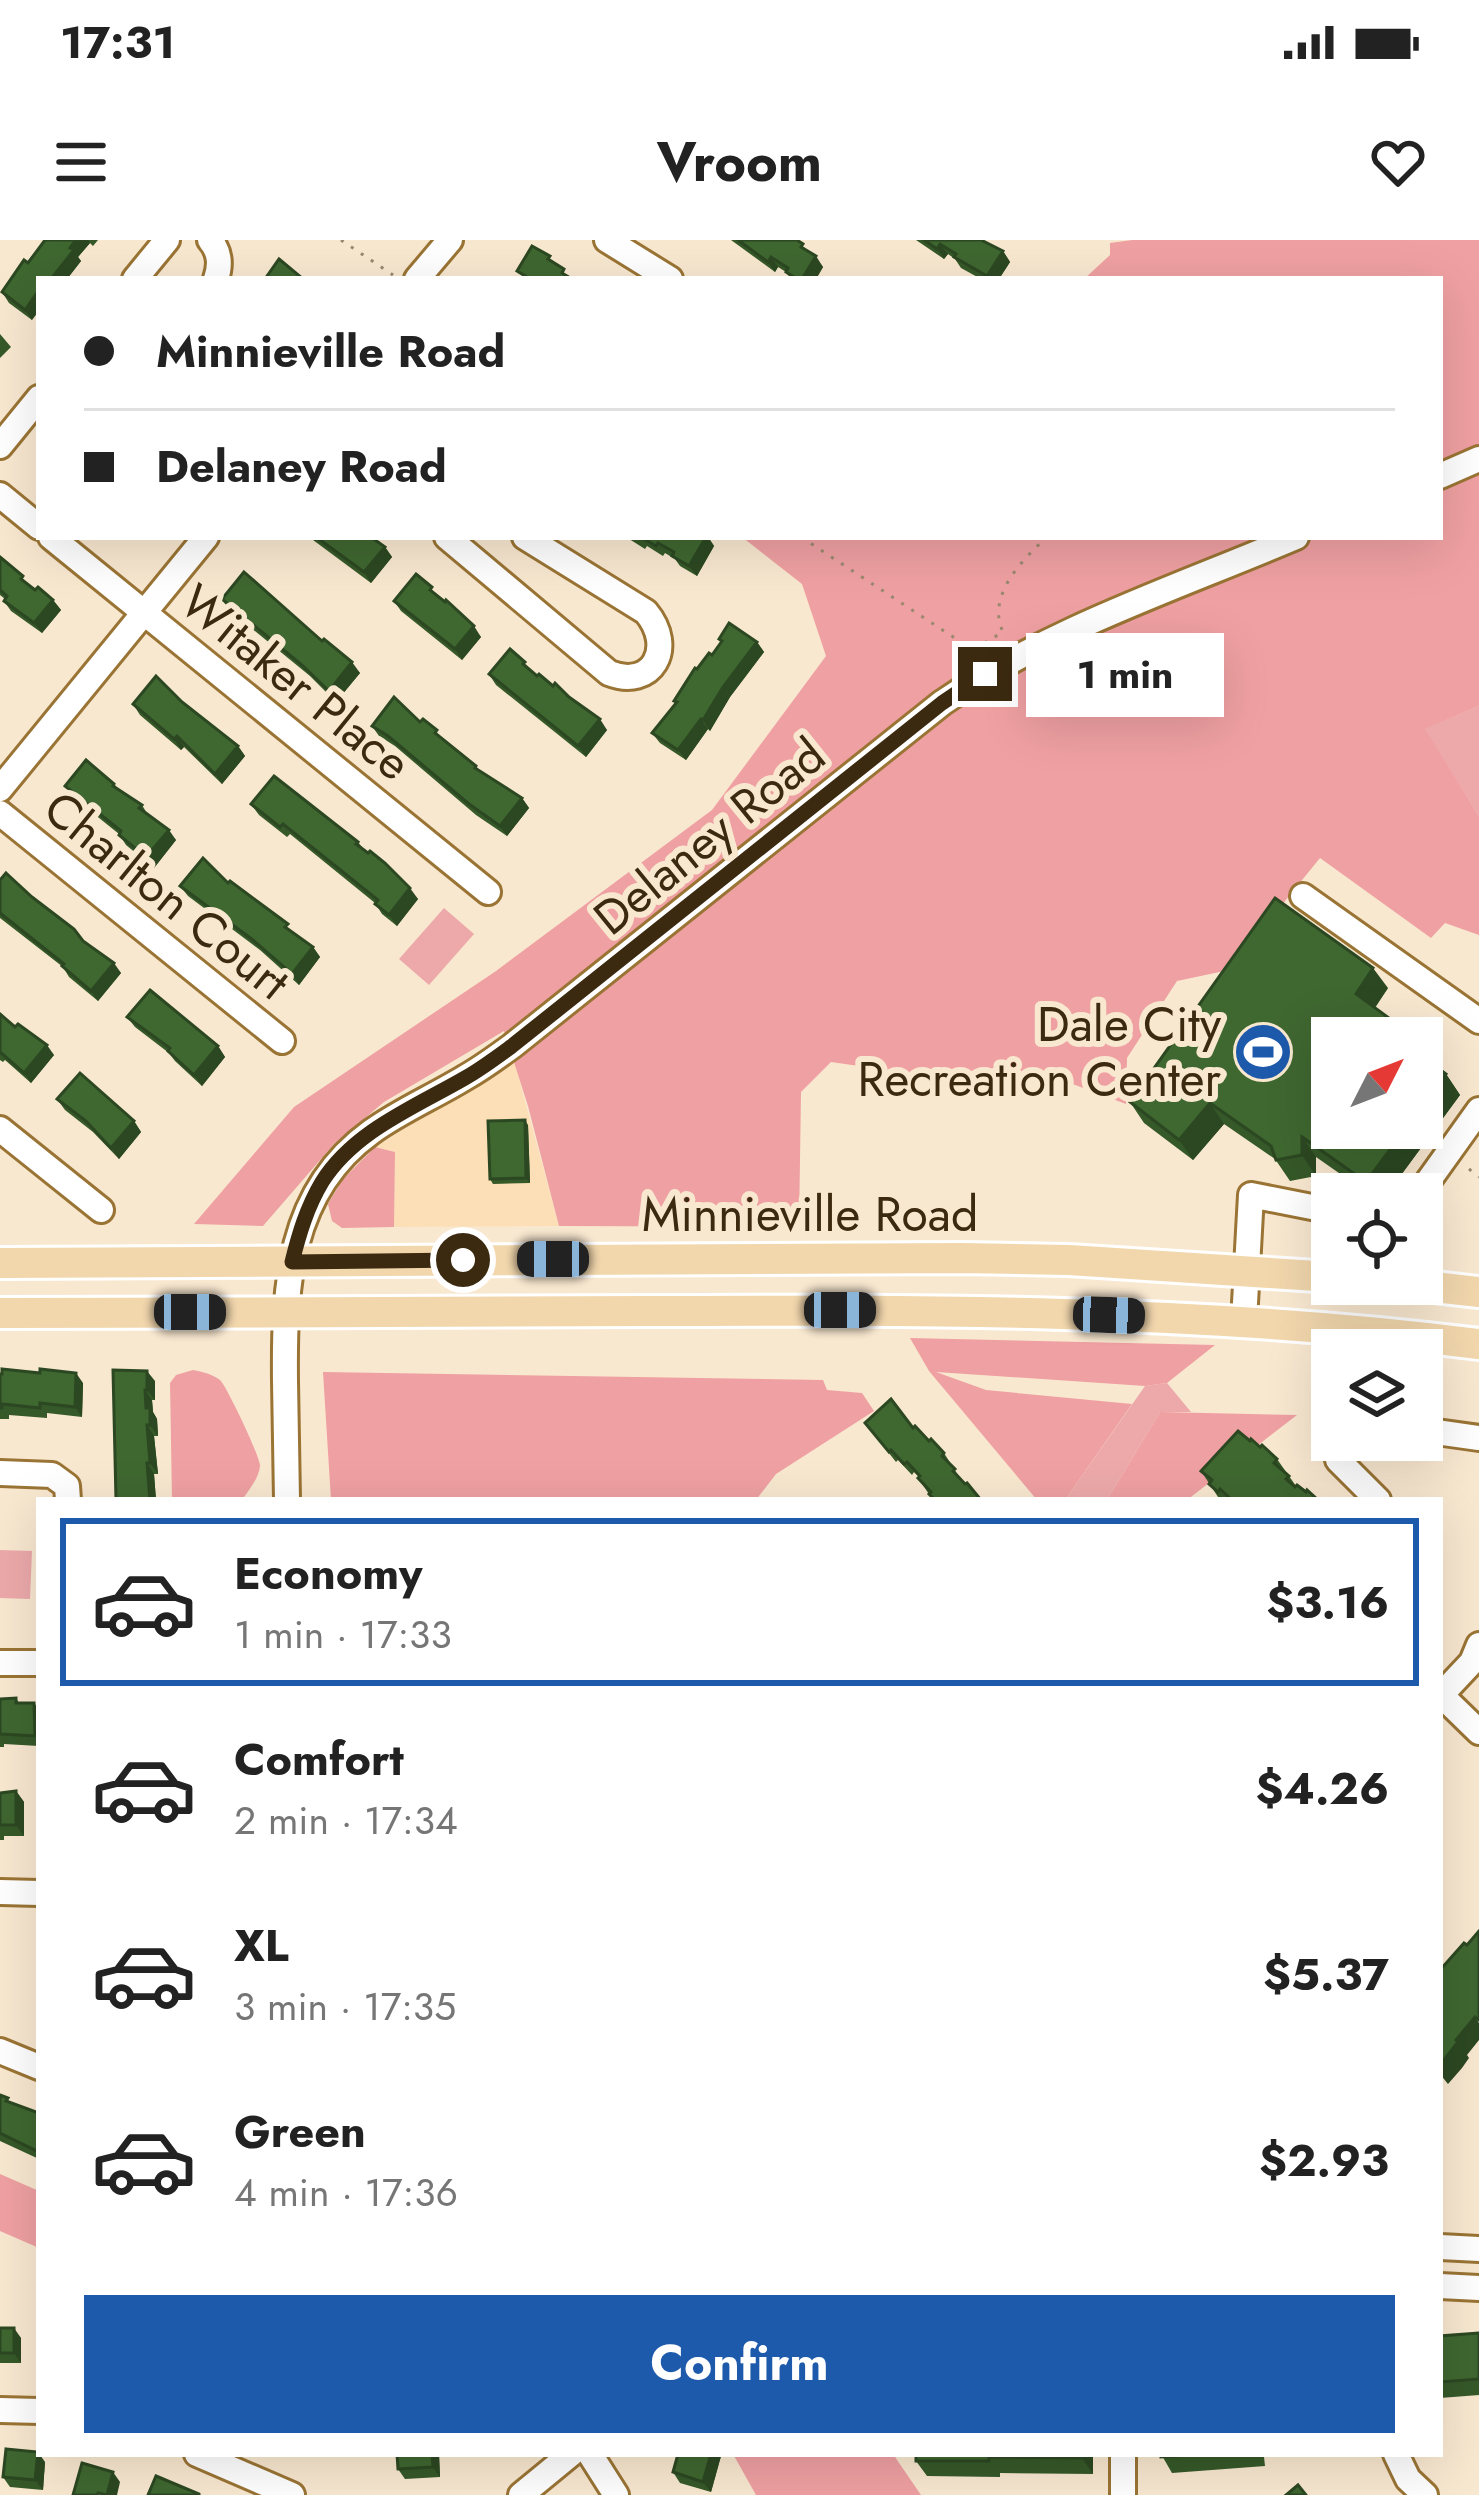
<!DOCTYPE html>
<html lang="en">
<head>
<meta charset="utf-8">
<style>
	body { margin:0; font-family:Jost,sans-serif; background:#f2f2f2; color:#222; height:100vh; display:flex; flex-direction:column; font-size:45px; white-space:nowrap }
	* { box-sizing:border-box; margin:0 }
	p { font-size:39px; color:#767676 }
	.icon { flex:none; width:66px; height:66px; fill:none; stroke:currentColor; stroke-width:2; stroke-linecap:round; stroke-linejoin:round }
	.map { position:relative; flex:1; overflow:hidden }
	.panel { position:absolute; left:36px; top:1257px; width:1407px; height:960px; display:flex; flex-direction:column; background:#fff; border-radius:0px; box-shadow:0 12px 48px #0002 }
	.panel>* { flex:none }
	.top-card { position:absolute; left:36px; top:36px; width:1407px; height:264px; border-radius:0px; box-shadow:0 12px 48px #0002; display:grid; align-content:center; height:264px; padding:0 48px; background:#fff }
	.needle { width:78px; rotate:48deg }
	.controls { position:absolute; left:1311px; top:777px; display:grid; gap:24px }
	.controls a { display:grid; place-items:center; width:132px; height:132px; border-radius:0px; background:#fff; box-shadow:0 12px 48px #0002; font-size:60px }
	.end { position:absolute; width:54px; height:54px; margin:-27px; border:15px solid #3b2a10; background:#fff; box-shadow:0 0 0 6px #fff }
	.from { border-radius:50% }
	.bubble { position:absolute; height:84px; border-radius:0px; background:#fff; box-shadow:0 12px 48px #0002; font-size:39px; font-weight:700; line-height:84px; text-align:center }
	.car { position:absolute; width:36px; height:72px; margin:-36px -18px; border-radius:15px; box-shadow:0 0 9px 3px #0007; background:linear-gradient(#222 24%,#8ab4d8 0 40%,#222 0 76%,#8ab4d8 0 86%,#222 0) }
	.top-card b { display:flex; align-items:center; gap:42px; height:114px; font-size:45px }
	.top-card b+b { border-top:3px solid #e0e0e0 }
	.top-card i { width:30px; height:30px; background:#222 }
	ul { padding:21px 0 0; list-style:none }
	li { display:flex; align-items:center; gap:36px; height:168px; margin:0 24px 18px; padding:0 24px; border:6px solid transparent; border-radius:0px }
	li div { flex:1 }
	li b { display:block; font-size:45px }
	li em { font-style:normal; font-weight:700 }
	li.active { border-color:#1e5aab }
	li>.icon { width:108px; height:108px; stroke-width:1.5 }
	.button { display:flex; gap:24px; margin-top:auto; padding:24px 48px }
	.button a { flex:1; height:138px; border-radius:0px; background:#1e5aab; color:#fff; font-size:48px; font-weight:700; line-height:138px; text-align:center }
	.status { display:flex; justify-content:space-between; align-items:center; height:84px; padding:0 60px; background:#fff; direction:ltr }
	.status svg { height:33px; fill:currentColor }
	header { display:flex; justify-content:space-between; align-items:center; height:156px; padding:0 48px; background:#fff; font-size:54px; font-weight:700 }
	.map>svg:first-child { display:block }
</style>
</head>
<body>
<div class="status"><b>17:31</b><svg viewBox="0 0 49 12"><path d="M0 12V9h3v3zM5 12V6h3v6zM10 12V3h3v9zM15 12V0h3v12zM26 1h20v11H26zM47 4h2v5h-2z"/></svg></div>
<header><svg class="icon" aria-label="menu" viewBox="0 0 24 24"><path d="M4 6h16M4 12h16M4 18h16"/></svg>Vroom<svg class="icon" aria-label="heart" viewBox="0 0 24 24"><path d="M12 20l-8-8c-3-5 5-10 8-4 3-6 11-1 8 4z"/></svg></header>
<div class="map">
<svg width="1479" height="2255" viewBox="0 0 1479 2255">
	<rect width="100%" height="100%" fill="#f9e8d0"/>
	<polygon fill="#fcdfb6" points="514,821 559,986 394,987 395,912 375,907"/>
	<g fill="#eda9aa">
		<polygon points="1479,466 1479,576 1424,489"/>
		<polygon points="444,668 474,694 429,745 399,719"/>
		<polygon points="1167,1143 1191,1172 1160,1172 1107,1260 1065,1260 1145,1146"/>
		<polygon points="0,1310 32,1311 30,1359 0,1358"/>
	</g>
	<g fill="#efa0a2">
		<polygon points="1132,0 1479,0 1479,466 1425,489 1479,576 1479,695 1445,683 1431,698 1320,618 1229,730 1177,741 1127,818 1126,864 1035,830 992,845 831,822 801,852 799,987 559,986 528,866 504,791 384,862 334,904 263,986 194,984 294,867 496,731 712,570 826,416 802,344 742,297 1440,297 1440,39 1084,39 1110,15 1110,3"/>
		<polygon points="375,907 395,912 394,987 342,988 332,981 328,964 343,939"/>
		<polygon points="910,1098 1215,1105 1167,1143 1145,1146 936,1132 986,1150 1132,1164 1065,1260 1037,1260 929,1131"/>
		<path d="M193,1130C203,1132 212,1134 220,1140C226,1145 261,1218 260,1226C259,1238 249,1250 242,1260H172L170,1143L176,1135Z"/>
		<polygon points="323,1132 823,1140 827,1150 862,1153 874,1171 776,1234 756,1260 331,1260"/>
		<polygon points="1160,1172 1297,1175 1187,1260 1107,1260"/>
		<polygon points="0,1934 39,1951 39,2008 0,1991"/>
		<polygon points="733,2214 893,2214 921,2255 756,2255"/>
	</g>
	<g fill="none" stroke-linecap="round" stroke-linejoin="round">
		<defs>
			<g id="minor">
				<path d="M210,0C220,12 221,24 216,39"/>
				<polyline points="607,0 670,39"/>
				<polyline points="135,39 167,0"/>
				<polyline points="417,39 450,0"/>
				<polyline points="0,206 39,158"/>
				<polyline points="1440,236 1479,219"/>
				<polyline points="0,255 39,287"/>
				<polyline points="51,297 488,652"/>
				<path d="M447,297L609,433C652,450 676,408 646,372L525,297"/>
				<polyline points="0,549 206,297"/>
				<polyline points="0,573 282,801"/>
				<polyline points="1303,656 1479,781"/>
				<polyline points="0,889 101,970"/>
				<polyline points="1419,954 1479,870"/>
				<polyline points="1244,1081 1251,955 1332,971"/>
				<polyline points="1422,1190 1479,1198"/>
				<polyline points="1339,1200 1336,1204 1338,1220 1378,1260"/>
				<polyline points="0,1233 52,1235 67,1246 68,1260"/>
				<path d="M287,1260C286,1220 286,1180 285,1141C284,1047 288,952 371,892C400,871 435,856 466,837C482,828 497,817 512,806L942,463C1050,389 1176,348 1296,297"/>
				<polyline points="0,1423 39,1423"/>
				<polyline points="1440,1454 1479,1492"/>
				<polyline points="1441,1455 1472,1422 1479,1405"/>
				<polyline points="0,1652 39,1653"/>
				<polyline points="0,1811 39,1827"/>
				<polyline points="1440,2007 1479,2009"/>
				<polyline points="1440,2046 1479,2048"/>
				<polyline points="0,2170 39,2171"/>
				<polyline points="197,2214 292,2255"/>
				<polyline points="590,2214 616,2255"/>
				<polyline points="1123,2214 1123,2255"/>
				<polyline points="1396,2214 1408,2239 1425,2255"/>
				<polyline points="521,2255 571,2214"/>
			</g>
			<g id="major">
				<polyline points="0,1023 962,1018 1069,1020 1332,1037"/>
				<polyline points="1408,1044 1479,1052"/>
				<path d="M0,1073C215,1072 430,1073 645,1071C924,1070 1202,1069 1479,1104"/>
			</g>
		</defs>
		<use href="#minor" stroke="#9a7434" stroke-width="30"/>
		<use href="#major" stroke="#fff" stroke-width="36"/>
		<g stroke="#99886f" stroke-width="3" stroke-dasharray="3 9" stroke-linecap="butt">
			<polyline points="341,0 393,35"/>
			<polyline points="801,297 976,412"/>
			<path d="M974,409L1003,392C986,356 1022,320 1047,297"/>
			<polyline points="1469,929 1479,937"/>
		</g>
		<use href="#minor" stroke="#fff" stroke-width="24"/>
		<use href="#major" stroke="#f2d7ad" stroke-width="30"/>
	</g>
	<g fill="#365929">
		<polygon points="45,0 98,0 93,6 90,3 78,17 81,21 67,39 39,39 32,80 9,63 2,52"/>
		<polygon points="731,0 797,0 823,27 816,39 791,39 786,32 778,27 775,32"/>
		<polygon points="916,0 981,0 1003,11 1010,22 999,39 981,39 961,28 955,19 948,14 944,19"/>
		<polygon points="0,94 11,107 0,118"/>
		<polygon points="309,297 371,297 385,307 392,317 371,343"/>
		<polygon points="626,297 708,297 714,306 697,336 680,326 675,319 665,313 663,316 647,306 645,309"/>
		<polygon points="0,317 30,346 53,360 61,370 42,393 11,371 4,361 5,359 0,355"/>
		<polygon points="439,358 481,397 462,420 401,371 394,361"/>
		<polygon points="222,359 322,401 360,433 336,462 310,436 229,370"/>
		<polygon points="719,399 757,402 764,412 730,457 710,491 708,489 686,520 660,503 652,493 676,463 697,429 712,415 721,403"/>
		<polygon points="532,432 569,457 607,490 586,517 496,445 489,434"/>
		<polygon points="182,462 238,506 245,516 222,544 184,507 181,510 140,475 133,464"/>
		<polygon points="420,482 479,530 522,558 529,568 507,596 476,575 395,506 379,496 372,486"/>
		<polygon points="114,544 119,550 142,565 148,575 176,600 154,628 126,605 119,594 73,557 65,546"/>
		<polygon points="251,564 358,602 364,610 418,659 397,686 382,674 375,663 290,594 287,597 259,575"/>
		<polygon points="0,640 32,657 121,733 98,761 69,737 63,727 0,678"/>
		<polygon points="228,643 313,707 320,717 299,745 260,710 188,656 180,646"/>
		<polygon points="1388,748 1375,768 1332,798 1446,834 1460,855 1387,954 1369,954 1316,917 1316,936 1290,941 1275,919 1224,884 1193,920 1144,883 1130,862"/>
		<polygon points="0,774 54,815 31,843 5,820 3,822 0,820"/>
		<polygon points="127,777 218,806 225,817 202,846 175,821 169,813 135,787"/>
		<polygon points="57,859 134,881 141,892 119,919 93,892 65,870"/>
		<polygon points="528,885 530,943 493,944 490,939"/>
		<polygon points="113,1130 155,1141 155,1160 152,1160 153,1172 157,1179 158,1196 154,1196 158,1234 154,1234 156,1260"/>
		<polygon points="0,1134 83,1143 82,1177 47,1173 47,1178 9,1175 9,1179 0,1179"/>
		<polygon points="865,1183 913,1188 944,1213 961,1240 981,1260 933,1260 918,1238 919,1237 914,1232 912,1235 898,1220 896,1222"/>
		<polygon points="1250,1201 1277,1219 1296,1246 1318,1260 1220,1260 1201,1231"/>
		<polygon points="16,1458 19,1463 34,1463 39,1470 39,1506 4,1504 4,1507 0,1507 0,1459"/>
		<polygon points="16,1551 24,1562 24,1596 4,1596 4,1600 0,1600 0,1553"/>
		<polygon points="0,1855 12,1863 39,1873 39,1919 0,1901"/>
		<polygon points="0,2088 21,2098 21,2123 0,2123"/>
		<polygon points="1479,2093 1479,2155 1440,2158 1440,2096"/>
		<polygon points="439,2214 440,2237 405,2239 398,2229"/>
		<polygon points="916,2214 1093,2214 1093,2234 1000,2233 1000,2237 927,2236 916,2221"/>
		<polygon points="1161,2214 1305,2214 1264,2217 1265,2226 1172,2233"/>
		<polygon points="721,2216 711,2252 680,2243 673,2232"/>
		<polygon points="45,2222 43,2250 10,2247 3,2237"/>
	</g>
	<g fill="#2c4822">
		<polygon points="76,0 88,0 90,3 78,17 81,21 67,39 51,39"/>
		<polygon points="940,4 948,14 944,19 937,9"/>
		<polygon points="1003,11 1010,22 999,39 989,39 987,36"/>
		<polygon points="816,16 823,27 816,39 802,39"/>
		<polygon points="771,17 778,27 775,32 768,22"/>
		<polygon points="39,50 39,71 32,80 25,70"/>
		<polygon points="706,297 708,297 714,306 697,336 689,326"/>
		<polygon points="385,307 392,317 371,343 364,332"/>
		<polygon points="53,360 61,370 42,393 34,383"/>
		<polygon points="474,386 481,397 462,420 455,409"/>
		<polygon points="757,402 764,412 730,457 710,491 703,480 723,447"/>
		<polygon points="352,422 360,433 336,462 329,451"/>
		<polygon points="600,479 607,490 586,517 578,506"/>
		<polygon points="701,479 708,489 686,520 678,510"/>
		<polygon points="177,496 184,507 181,510 174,499"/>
		<polygon points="238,506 245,516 222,544 215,534"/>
		<polygon points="522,558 529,568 507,596 500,586"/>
		<polygon points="169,590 176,600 154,628 146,617"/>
		<polygon points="410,648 418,659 397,686 389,675"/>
		<polygon points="313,707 320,717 299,745 292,734"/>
		<polygon points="114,723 121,733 98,761 91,751"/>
		<polygon points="1373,728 1388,748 1370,774 1356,754"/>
		<polygon points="1389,778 1403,798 1391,798 1383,787"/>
		<polygon points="47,805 54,815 31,843 24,833"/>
		<polygon points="218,806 225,817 202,846 194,835"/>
		<polygon points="1446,834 1460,855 1387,954 1375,954 1366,942 1406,888 1422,888 1422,866"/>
		<polygon points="1210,863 1224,884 1193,920 1179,900"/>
		<polygon points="525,880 528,885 530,943 526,938"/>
		<polygon points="134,881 141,892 119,919 111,908"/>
		<polygon points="1302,897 1316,917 1316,936 1302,915"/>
		<polygon points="147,1131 155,1141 155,1160 147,1150"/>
		<polygon points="76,1133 83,1143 82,1177 75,1167"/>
		<polygon points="145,1150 152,1160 153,1172 157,1179 158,1196 150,1185 146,1168"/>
		<polygon points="147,1185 154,1196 158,1234 150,1223"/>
		<polygon points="147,1223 154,1234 156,1260 150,1260"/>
		<polygon points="34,1463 39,1470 39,1502 35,1496"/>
		<polygon points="16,1551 24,1562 24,1596 16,1585"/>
		<polygon points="1475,1777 1479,1783 1479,1800 1467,1815 1469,1818 1462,1828 1448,1844 1440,1834 1440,1825 1456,1800"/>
		<polygon points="14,2088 21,2098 21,2123 14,2113"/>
		<polygon points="38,2212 45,2222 43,2250 35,2240"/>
		<polygon points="432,2214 439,2214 440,2237 433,2227"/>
		<polygon points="711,2214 720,2214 721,2216 711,2252 703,2242"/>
		<polygon points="1082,2214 1093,2214 1093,2234 1082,2218"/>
		<polygon points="113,2232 120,2242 117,2255 107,2255"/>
	</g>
	<g fill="#3f6730" stroke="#2c4822" stroke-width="3">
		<polygon points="45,0 76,0 70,8 74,10 51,39 39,39 39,50 25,70 2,52 24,20 28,23"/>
		<polygon points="738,0 797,0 803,4 801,7 816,16 802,39 797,39 786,32 788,28 771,17 768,22"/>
		<polygon points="924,0 981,0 1003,11 987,36 954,17 956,14 940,4 937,9"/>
		<polygon points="532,6 550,16 548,19 564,29 562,33 572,39 530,39 517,31"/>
		<polygon points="279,19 302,38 301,39 265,39"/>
		<polygon points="316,297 371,297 385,307 364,332"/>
		<polygon points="641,297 706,297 689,326 672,316 674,312 658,303 656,306"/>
		<polygon points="0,317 23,336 21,339 35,350 38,347 53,360 34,383 4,361 7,356 0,350"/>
		<polygon points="244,332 322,401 324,399 352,422 329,451 302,425 222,359"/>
		<polygon points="416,334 432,347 430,350 445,362 446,360 474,386 455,409 394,361"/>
		<polygon points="729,383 757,402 723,447 703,480 701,479 678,510 652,493 677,462 674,461 695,428 697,429 709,413 712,415 722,401 719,399"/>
		<polygon points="510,409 525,422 523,424 537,436 539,434 553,446 555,443 569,457 600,479 578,506 489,434"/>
		<polygon points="156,436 182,462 238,506 215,534 177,496 174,499 133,464"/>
		<polygon points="394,457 420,482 423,479 437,490 435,493 476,526 475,528 522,558 500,586 469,564 388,496 372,486"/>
		<polygon points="86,520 114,544 113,546 142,565 139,568 169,590 146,617 119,595 121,591 65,546"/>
		<polygon points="274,536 358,602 356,604 368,613 370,611 385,623 410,648 389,675 375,664 378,660 283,584 280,587 251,564"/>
		<polygon points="203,618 228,643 230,641 288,684 285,687 313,707 292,734 253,700 180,646"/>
		<polygon points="6,633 32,657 74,689 83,701 114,723 91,751 62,726 64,724 0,673 0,640"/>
		<polygon points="1275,658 1373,728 1356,754 1389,778 1383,787 1398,798 1332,798 1332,888 1406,888 1366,942 1302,897 1302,915 1276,920 1271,906 1210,863 1179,900 1130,862"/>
		<polygon points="150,750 218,806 194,835 168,811 170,808 127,777"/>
		<polygon points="0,774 15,787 18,784 47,805 24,833 0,812"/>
		<polygon points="1422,816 1446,834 1422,866"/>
		<polygon points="80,833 134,881 111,908 86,881 57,859"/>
		<polygon points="525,880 526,938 490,939 488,881"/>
		<polygon points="2,1129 40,1133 40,1129 76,1133 75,1167 40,1163 40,1168 2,1164 2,1168 0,1168 0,1134 2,1134"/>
		<polygon points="113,1130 147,1131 147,1150 145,1150 146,1168 150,1168 150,1185 147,1185 150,1223 147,1223 150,1260 116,1260"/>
		<polygon points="891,1159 913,1188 915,1186 929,1201 931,1199 944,1213 942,1216 955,1229 953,1231 965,1244 967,1243 981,1260 935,1260 929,1254 931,1252 918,1238 920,1236 907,1222 904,1224 891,1210 889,1212 865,1183"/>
		<polygon points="1238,1191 1250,1201 1251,1199 1260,1207 1262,1205 1277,1219 1274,1223 1289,1236 1286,1239 1295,1247 1297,1245 1306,1252 1307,1250 1318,1260 1232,1260 1220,1249 1218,1252 1209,1244 1212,1240 1201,1231"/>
		<polygon points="16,1458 16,1463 34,1463 35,1496 0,1494 0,1459"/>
		<polygon points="16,1551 16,1585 0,1585 0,1553"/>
		<polygon points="1479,1691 1479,1780 1475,1777 1456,1800 1458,1802 1440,1825 1440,1730 1464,1703 1467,1705"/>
		<polygon points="0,1855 8,1858 6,1861 39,1873 39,1912 0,1893"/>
		<rect x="0" y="2088" width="14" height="25"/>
		<polygon points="1479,2093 1479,2139 1440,2142 1440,2096"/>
		<polygon points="6,2209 38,2212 35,2240 3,2237"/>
		<polygon points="397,2214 432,2214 433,2227 398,2229"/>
		<polygon points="678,2214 711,2214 703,2242 673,2232"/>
		<polygon points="916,2214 1082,2214 1082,2218 989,2217 989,2221 916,2221"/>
		<polygon points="1161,2214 1205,2214 1161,2217"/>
		<polygon points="82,2223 113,2232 107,2255 98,2253 97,2255 73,2255"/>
		<polygon points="156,2236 199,2254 199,2255 148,2255"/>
		<polygon points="1298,2245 1306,2255 1286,2255"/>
	</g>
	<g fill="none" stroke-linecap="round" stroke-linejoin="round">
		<path stroke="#3b2a10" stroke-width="15" d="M463,1020L292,1022C299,994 307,967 322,942C354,891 415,867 465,838C481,829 497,817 512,806L942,463L985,434"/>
	</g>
	<defs>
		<symbol id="stadium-disc" viewBox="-11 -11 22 22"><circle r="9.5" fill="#1e5aab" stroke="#f9e8d0"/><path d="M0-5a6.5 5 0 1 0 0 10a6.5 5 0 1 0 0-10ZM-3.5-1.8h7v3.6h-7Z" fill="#fff"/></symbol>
	</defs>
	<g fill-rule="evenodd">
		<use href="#stadium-disc" x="1230" y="779" width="66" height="66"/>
	</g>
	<g text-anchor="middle" stroke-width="12" stroke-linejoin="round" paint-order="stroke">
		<g font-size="48" fill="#3b2a10" stroke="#f9e8d0">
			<text transform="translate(296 442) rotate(39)" y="17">Witaker Place</text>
			<text transform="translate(709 596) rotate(-39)" y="17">Delaney Road</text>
			<text transform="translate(167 655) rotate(39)" y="17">Charlton Court</text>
			<text x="810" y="991">Minnieville Road</text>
		</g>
		<g font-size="48" fill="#3b2a10" stroke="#f9e8d0" text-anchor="end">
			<text x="1221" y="801">Dale City<tspan x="1221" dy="55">Recreation Center</tspan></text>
		</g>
	</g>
</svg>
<div class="controls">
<a><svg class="needle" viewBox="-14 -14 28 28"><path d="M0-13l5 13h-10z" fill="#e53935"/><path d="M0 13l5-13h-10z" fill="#767676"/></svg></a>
<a><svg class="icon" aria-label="locate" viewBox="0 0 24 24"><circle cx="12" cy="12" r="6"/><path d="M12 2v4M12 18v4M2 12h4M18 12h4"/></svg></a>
<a><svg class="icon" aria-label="layers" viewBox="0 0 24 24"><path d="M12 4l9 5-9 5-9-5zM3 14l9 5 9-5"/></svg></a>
</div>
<i class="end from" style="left:463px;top:1020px"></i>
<i class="end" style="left:985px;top:434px"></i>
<div class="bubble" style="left:1026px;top:393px;width:198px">1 min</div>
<i class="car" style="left:553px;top:1019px;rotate:270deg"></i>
<i class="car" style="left:840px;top:1070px;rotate:90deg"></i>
<i class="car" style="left:190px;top:1072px;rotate:90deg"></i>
<i class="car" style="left:1109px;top:1075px;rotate:92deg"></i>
<div class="top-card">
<b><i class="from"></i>Minnieville Road</b>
<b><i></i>Delaney Road</b>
</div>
<section class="panel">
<ul>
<li class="active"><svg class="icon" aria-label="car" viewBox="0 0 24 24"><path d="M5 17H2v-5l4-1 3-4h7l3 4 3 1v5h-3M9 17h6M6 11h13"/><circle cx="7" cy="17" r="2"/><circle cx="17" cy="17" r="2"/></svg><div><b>Economy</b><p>1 min · 17:33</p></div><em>$3.16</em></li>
<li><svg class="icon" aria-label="car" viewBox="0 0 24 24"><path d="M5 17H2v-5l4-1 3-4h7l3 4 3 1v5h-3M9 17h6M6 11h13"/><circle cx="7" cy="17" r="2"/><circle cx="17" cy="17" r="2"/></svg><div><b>Comfort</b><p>2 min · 17:34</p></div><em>$4.26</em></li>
<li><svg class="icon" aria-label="car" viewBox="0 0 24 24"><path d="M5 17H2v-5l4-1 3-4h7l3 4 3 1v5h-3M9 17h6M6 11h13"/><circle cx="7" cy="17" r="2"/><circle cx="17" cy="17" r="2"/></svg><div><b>XL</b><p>3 min · 17:35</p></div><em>$5.37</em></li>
<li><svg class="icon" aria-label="car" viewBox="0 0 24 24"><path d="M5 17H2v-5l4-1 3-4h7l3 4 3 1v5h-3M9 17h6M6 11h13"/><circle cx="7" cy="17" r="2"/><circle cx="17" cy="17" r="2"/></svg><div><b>Green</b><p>4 min · 17:36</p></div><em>$2.93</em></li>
</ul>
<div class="button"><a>Confirm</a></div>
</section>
</div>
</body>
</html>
